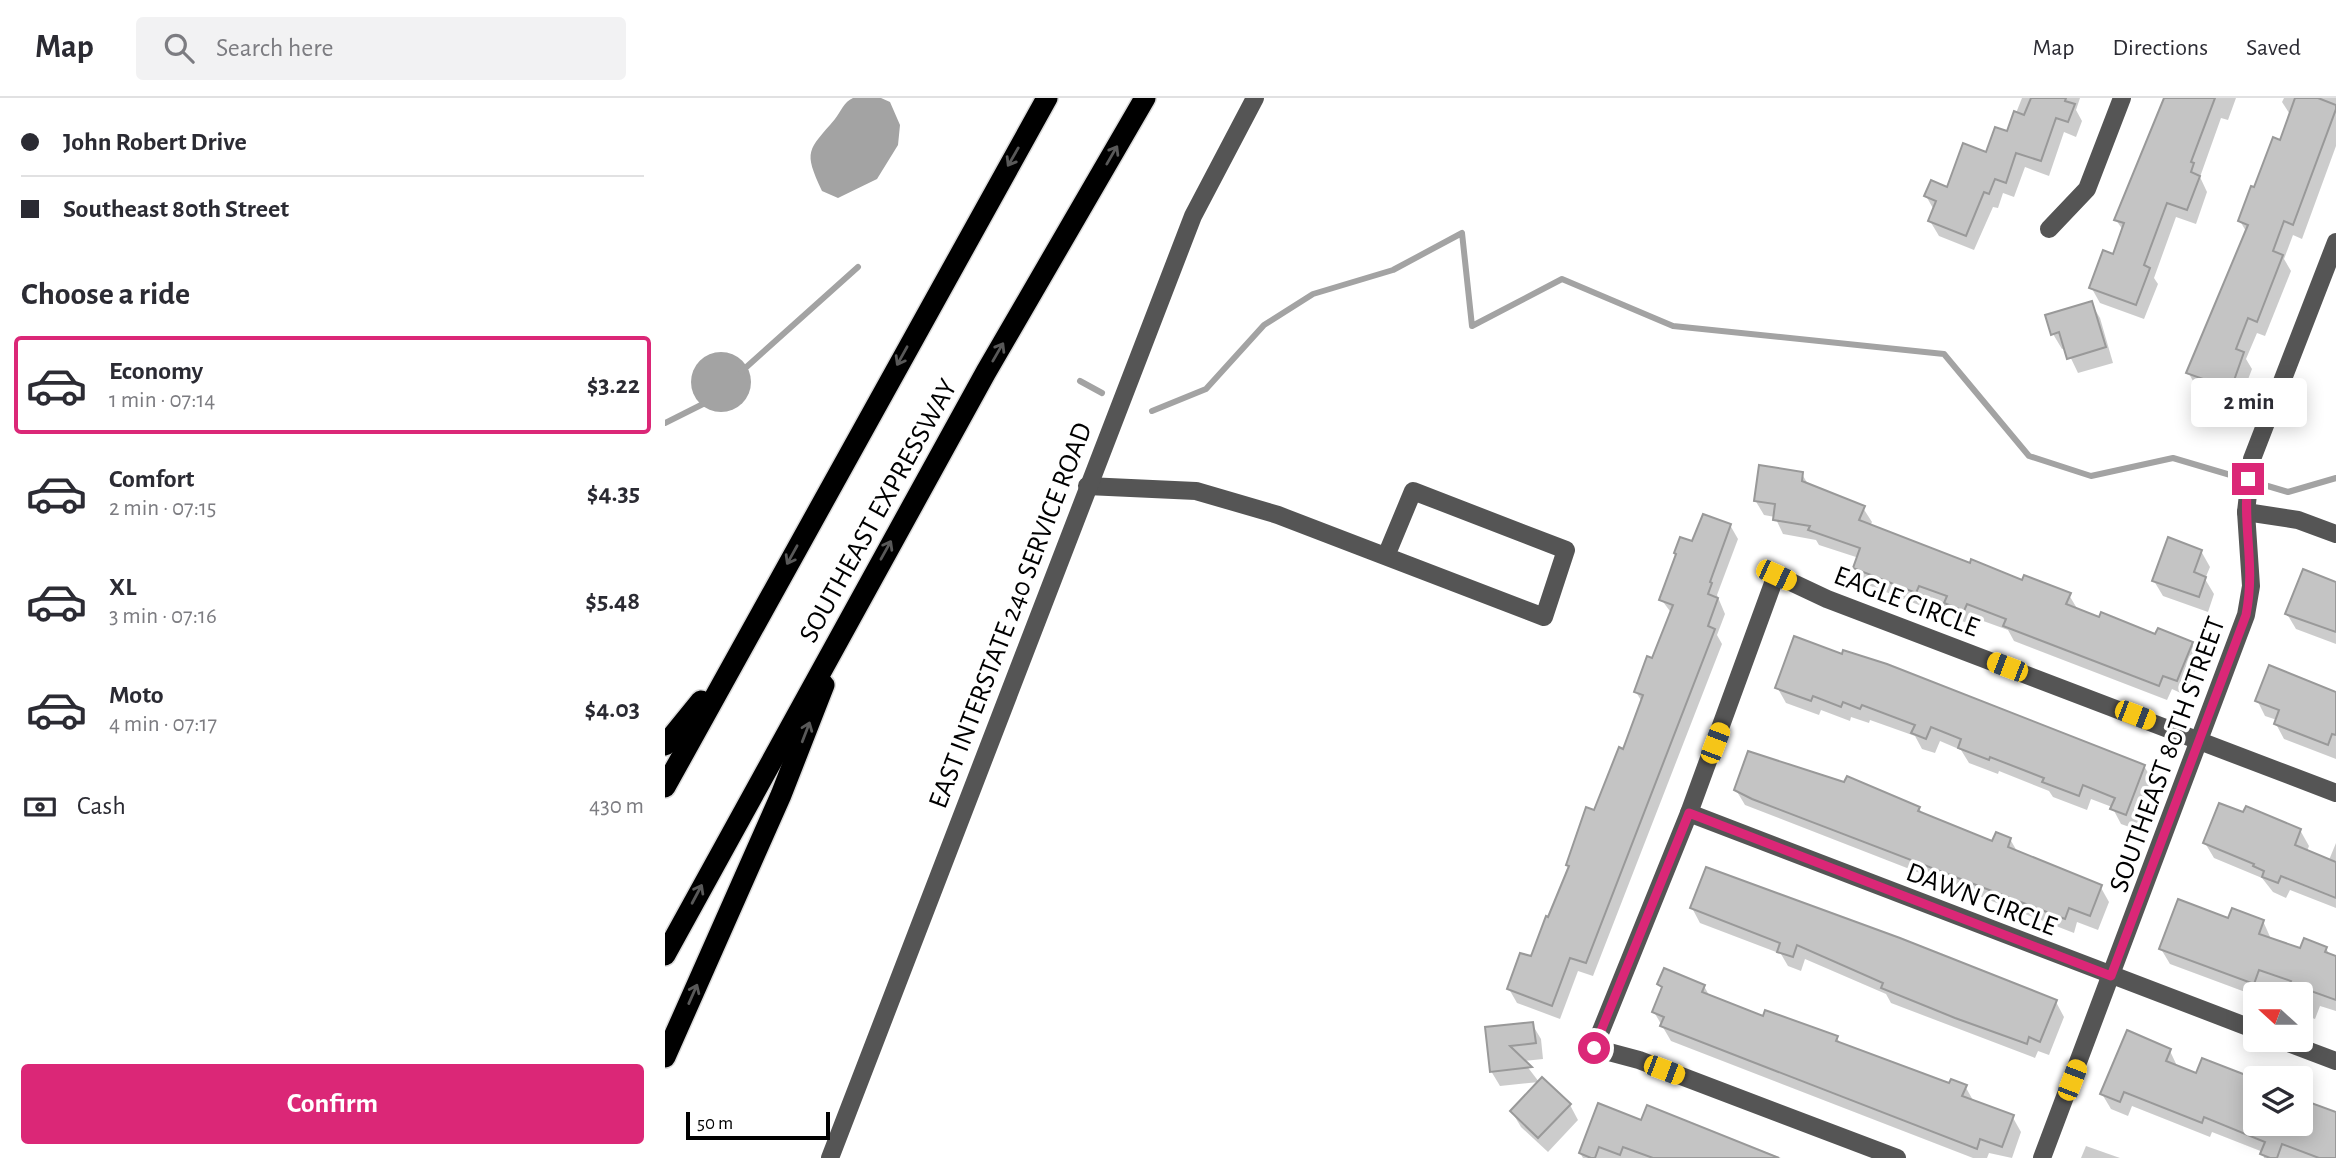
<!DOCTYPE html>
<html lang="en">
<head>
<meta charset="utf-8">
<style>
	body { margin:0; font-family:"Alegreya Sans",sans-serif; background:#f2f2f3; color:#2b2b33; height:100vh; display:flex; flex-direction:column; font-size:26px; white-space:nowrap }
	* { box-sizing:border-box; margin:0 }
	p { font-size:23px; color:#7c7c81 }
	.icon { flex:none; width:38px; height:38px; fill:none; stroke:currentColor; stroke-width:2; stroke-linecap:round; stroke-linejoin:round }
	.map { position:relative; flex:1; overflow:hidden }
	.side { display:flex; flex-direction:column; background:#fff; width:665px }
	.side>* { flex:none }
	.banner { display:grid; align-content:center; height:154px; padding:0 21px; background:#fff }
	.needle { width:46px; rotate:291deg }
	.fabs { position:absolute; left:1578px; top:884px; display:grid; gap:14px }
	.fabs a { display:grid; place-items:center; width:70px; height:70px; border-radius:7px; background:#fff; box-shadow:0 4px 18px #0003; font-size:35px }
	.scale { position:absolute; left:21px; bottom:18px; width:144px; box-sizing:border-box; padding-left:7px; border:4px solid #000; border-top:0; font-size:19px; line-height:24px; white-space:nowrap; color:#000; -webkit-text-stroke:5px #fff; paint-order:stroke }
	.end { position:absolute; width:32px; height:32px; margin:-16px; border:9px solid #db2777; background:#fff; box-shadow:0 0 0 4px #fff }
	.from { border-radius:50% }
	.bubble { position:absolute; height:49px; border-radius:7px; background:#fff; box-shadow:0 4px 18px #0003; font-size:23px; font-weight:700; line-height:49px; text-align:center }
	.car { position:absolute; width:21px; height:42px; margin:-21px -10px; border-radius:9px; box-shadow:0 0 5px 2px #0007; background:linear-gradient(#f5c518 24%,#345 0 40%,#f5c518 0 76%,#345 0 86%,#f5c518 0) }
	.banner b { display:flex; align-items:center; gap:24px; height:66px; font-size:26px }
	.banner b+b { border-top:2px solid #e1e1e2 }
	.banner i { width:18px; height:18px; background:#2b2b33 }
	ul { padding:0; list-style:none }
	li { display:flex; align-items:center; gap:21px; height:98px; margin:0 14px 10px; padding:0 7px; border:4px solid transparent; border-radius:7px }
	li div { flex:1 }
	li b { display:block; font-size:26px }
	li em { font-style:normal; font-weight:700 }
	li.on { border-color:#db2777 }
	li>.icon { width:63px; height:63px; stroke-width:1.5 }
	h2 { padding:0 21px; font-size:32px; line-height:84px }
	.pay { display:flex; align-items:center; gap:18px; height:77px; padding:0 21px; font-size:26px }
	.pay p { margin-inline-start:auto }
	.primary-button { display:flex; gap:14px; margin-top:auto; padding:14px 21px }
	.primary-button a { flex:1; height:80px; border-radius:7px; background:#db2777; color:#fff; font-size:28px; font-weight:700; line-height:80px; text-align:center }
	header { display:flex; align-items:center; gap:42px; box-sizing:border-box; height:98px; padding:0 35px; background:#fff; border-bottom:2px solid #e1e1e2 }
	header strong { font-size:33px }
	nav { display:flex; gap:38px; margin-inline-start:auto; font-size:24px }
	.search { width:490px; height:63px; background:#f2f2f3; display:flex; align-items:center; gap:18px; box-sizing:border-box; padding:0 24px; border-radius:7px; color:#7c7c81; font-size:26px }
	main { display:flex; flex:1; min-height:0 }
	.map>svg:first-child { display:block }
</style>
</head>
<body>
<header>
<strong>Map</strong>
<div class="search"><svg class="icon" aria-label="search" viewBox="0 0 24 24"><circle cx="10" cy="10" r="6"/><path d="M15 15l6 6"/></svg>Search here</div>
<nav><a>Map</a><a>Directions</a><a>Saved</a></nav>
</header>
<main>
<section class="side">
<div class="banner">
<b><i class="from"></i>John Robert Drive</b>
<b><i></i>Southeast 80th Street</b>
</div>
<h2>Choose a ride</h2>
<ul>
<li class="on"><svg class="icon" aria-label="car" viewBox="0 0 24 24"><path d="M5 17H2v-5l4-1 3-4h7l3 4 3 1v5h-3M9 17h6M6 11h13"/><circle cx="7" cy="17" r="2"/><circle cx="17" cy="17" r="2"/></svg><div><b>Economy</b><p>1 min · 07:14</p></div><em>$3.22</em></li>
<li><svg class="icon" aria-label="car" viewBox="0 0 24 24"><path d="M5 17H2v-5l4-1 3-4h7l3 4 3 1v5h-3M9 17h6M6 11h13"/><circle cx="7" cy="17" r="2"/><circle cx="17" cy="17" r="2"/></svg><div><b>Comfort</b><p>2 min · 07:15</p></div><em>$4.35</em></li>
<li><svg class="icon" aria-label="car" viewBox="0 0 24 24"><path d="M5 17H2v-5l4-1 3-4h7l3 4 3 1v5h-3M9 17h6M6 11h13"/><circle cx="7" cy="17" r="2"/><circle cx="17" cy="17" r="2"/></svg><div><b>XL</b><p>3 min · 07:16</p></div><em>$5.48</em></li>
<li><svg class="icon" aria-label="car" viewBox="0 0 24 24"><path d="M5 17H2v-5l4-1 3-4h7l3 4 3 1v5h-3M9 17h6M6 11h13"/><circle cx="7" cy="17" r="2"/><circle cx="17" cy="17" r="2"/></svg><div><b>Moto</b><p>4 min · 07:17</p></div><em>$4.03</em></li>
</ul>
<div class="pay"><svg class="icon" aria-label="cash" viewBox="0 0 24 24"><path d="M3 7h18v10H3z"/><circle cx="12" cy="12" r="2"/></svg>Cash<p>430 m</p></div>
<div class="primary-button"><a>Confirm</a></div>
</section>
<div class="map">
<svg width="1671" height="1060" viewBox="0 0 1671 1060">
	<rect width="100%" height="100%" fill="#fff"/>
	<g fill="#a3a3a3">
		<path d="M188,0H216L225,4L235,27L233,47L212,81L173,100L157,93C138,52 143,53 170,21C176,13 179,4 188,0Z"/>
		<circle cx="56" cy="284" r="30"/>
	</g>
	<g fill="#0003">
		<polygon points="1357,0 1415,0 1411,12 1417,23 1411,39 1399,34 1384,78 1360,69 1349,99 1338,95 1333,110 1328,109 1309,152 1274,138 1265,123 1269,112 1261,98 1283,91 1343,35"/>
		<polygon points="1500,0 1571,0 1563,22 1556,20 1535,79 1542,94 1531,126 1511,119 1489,180 1493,186 1479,221 1435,205 1426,189 1449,158 1458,132 1451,122"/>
		<polygon points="1619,0 1671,0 1671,48 1637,141 1628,137 1619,161 1626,173 1600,238 1592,235 1581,261 1587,271 1574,305 1532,290 1523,274 1582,135 1575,123 1616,44 1626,18 1617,4"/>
		<polygon points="1426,205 1435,220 1448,265 1413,275 1401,250 1397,251 1388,236"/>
		<polygon points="1137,376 1144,388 1198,410 1207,424 1205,428 1306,467 1404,497 1413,512 1491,538 1527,546 1535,560 1520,597 1507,591 1502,602 1349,543 1343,532 1310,520 1307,527 1289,520 1284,510 1262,502 1259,509 1198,485 1190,470 1194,460 1154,447 1151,442 1118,436 1110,419 1099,417 1090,402"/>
		<polygon points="1065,427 1073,441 1052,497 1060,516 1052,537 1057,546 928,878 913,873 895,921 852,905 844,891 867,861 905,771 903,767 959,653 977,604 971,594 1007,516 996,501 1016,441 1028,445"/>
		<polygon points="1536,453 1545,469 1540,481 1549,496 1543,514 1498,498 1489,483"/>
		<polygon points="1671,486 1671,546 1631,531 1622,516"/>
		<polygon points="1130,540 1479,668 1488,683 1470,731 1456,726 1447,709 1426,701 1422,712 1388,699 1384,693 1334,673 1333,676 1304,665 1296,652 1275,643 1270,655 1257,651 1250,638 1205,622 1204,625 1186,619 1185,623 1156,612 1154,617 1121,605 1112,589"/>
		<polygon points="1605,569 1671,594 1671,661 1619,641 1611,626 1612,622 1600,618 1592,602"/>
		<polygon points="1071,692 1254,710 1258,717 1328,745 1345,741 1353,755 1435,788 1444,804 1433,832 1412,824 1409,835 1080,707"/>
		<polygon points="1635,732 1644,748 1642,753 1664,762 1671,745 1671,810 1625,792 1621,800 1608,794 1597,780 1549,760 1540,745"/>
		<polygon points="1027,810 1391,904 1399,919 1384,957 1373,953 1370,960 1226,905 1221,896 1140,861 1136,873 1123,868 1116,856 1035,825"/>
		<polygon points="1564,822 1598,823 1606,841 1636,852 1661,850 1665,858 1671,860 1671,913 1655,908 1650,921 1636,916 1636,896 1623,896 1603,886 1599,896 1591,898 1505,866 1496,851"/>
		<polygon points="994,886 1039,888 1045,899 1099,920 1172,940 1176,947 1285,988 1300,988 1309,1004 1347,1018 1356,1034 1347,1060 1324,1055 1322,1060 1308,1060 1006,943 989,914 998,892"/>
		<polygon points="867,926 876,941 878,961 858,963 874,984 835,988 826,973 822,931"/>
		<polygon points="1505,953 1513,970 1591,1026 1636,1026 1636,1001 1671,1015 1671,1060 1599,1060 1598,1054 1547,1034 1545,1039 1467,1008 1463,1018 1446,1011 1437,996"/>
		<polygon points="905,1007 913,1022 883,1054 856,1029 847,1014"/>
		<polygon points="983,1010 1116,1060 918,1060 915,1055 977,1024"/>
		<polygon points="1421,1048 1455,1060 1416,1060"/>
	</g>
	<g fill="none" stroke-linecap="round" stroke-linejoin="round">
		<g stroke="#a3a3a3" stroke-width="6">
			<polyline points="77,273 193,169"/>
			<polyline points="415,283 437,295"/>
			<polyline points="487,313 541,291 599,227 648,196 728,172 797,135 807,228 897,181 1008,228 1279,256 1364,358 1426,378 1508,360 1623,394 1671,380"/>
			<polyline points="0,325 40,305"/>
		</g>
	</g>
	<g fill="#c4c4c4" stroke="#999" stroke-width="2">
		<polygon points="1366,0 1401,0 1400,3 1410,6 1403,24 1391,20 1376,63 1351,55 1341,85 1330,81 1324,96 1319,94 1301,138 1263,123 1271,103 1259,98 1266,82 1282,89 1298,45 1321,54 1330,29 1342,33 1349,13 1359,17"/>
		<polygon points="1499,0 1550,0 1526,64 1529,65 1526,74 1535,78 1522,112 1502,105 1479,167 1485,170 1471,207 1424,190 1438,152 1448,156 1459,125 1449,122"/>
		<polygon points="1630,0 1653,0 1671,7 1671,11 1628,127 1619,123 1608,153 1618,157 1592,224 1583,220 1571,251 1579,254 1566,291 1521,275 1583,127 1573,123 1586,88 1589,89 1608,39 1615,42"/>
		<polygon points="1427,203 1441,249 1402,261 1394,234 1386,237 1380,217"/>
		<polygon points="1094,367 1138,374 1137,383 1200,408 1194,422 1305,465 1306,461 1357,482 1359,477 1406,495 1401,506 1434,519 1436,514 1490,536 1493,530 1528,544 1512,583 1498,578 1494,588 1338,528 1341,521 1302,506 1299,513 1279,505 1282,498 1254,488 1251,495 1188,470 1195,450 1143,432 1145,428 1108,422 1110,406 1089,403"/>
		<polygon points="1038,416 1066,426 1045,484 1047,485 1043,496 1053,500 1043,528 1050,531 921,865 905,860 887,908 842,891 855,855 866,858 881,818 883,819 904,768 901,767 921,709 929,712 954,649 958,651 978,597 969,594 982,558 987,560 1008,507 994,502 1011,456 1009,455 1015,439 1027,443"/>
		<polygon points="1503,439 1537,452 1529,474 1541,479 1534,499 1487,483"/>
		<polygon points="1638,471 1671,484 1671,534 1620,516"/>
		<polygon points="1129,538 1177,556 1178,552 1222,566 1480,667 1461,717 1445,711 1450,700 1418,687 1414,698 1377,684 1379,680 1325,659 1324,662 1293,650 1296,641 1266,629 1261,641 1246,635 1250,627 1197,607 1195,611 1178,604 1176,609 1148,598 1146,603 1110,590"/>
		<polygon points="1604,567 1671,594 1671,637 1667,636 1663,647 1609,626 1614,612 1590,603"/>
		<polygon points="1083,653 1179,684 1182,678 1255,709 1253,713 1327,743 1331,734 1346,740 1343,749 1437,787 1425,818 1404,810 1400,821 1087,701 1069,692"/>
		<polygon points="1554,705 1578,714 1581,708 1636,731 1630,747 1671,764 1671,800 1616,778 1613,785 1597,779 1599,773 1588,768 1589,766 1538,745"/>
		<polygon points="1041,769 1235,840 1392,902 1375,944 1364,939 1362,946 1290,920 1216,890 1218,885 1132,847 1128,859 1112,854 1115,845 1025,810"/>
		<polygon points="1513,801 1563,820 1567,810 1599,822 1594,836 1635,850 1639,840 1662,849 1660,854 1671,858 1671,902 1646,893 1645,896 1621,896 1626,883 1594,872 1589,886 1494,851"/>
		<polygon points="999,870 1040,887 1037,894 1098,918 1100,912 1173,938 1171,943 1284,985 1286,981 1302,987 1297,998 1349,1017 1337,1049 1315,1041 1312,1051 995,928 999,919 987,914 997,889 992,886"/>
		<polygon points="868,924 871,945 845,948 867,969 825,974 820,929"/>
		<polygon points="1462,932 1506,951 1501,963 1531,975 1537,960 1591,981 1591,1026 1636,1026 1641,1003 1671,1014 1671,1060 1654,1060 1617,1046 1612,1060 1605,1060 1595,1056 1600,1044 1539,1019 1537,1025 1459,994 1455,1004 1435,996"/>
		<polygon points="877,979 906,1006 873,1040 845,1013"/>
		<polygon points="933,1005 976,1022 982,1007 1114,1060 988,1060 958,1049 955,1057 934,1049 930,1060 926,1060 914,1055"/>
	</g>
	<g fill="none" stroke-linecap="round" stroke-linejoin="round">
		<defs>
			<g id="highway">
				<polyline points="0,647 36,603"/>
				<polyline points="0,689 382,0"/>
				<polyline points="0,857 321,274 480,0"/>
				<polyline points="0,959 116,697 159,587"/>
			</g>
		</defs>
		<use href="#highway" stroke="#dbdbdb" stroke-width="24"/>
		<g stroke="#555" stroke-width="18">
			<polyline points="1384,131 1422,91 1457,0"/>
			<polyline points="422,388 531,393 613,417 879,519 901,452 748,393 721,458"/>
			<polyline points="1581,414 1633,422 1671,436"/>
			<polyline points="1024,715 1591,932"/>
			<polyline points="1615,942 1671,963"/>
			<polyline points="165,1060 528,118 590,0"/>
			<polyline points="1232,1060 974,962 929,950 1024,715 1111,477 1162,501 1671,695"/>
			<polyline points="1377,1060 1581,517 1586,488 1581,414 1587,361 1671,144"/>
		</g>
		<use href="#highway" stroke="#000" stroke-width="21"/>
	</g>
	<defs><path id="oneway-shaft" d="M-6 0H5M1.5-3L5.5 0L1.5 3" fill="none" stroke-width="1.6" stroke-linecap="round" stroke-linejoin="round" transform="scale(1.75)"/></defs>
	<g stroke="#595959">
		<use href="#oneway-shaft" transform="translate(447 57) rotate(-60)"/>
		<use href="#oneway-shaft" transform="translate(348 59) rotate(120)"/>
		<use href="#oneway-shaft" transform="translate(333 254) rotate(-60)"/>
		<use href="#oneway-shaft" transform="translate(237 258) rotate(119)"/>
		<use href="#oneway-shaft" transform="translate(221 452) rotate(-61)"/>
		<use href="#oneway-shaft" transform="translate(127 457) rotate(119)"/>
		<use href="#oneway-shaft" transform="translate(141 634) rotate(-69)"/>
		<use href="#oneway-shaft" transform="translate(32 796) rotate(-62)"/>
		<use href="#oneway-shaft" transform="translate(28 896) rotate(-66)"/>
	</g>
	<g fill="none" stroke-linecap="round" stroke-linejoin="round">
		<path stroke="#db2777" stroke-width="9" d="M929,950L1024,715L1446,878L1581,517C1591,466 1577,429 1583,381"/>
	</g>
	<g text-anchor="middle" stroke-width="7" stroke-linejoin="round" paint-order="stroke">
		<g font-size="28" fill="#000" stroke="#fff">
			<text transform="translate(212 412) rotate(-61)" y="10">SOUTHEAST EXPRESSWAY</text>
			<text transform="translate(1242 502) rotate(21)" y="10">EAGLE CIRCLE</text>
			<text transform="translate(344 517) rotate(-69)" y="10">EAST INTERSTATE 240 SERVICE ROAD</text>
			<text transform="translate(1501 656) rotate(-70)" y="10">SOUTHEAST 80TH STREET</text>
			<text transform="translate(1317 800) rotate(21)" y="10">DAWN CIRCLE</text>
		</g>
	</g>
</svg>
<div class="fabs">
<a><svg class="needle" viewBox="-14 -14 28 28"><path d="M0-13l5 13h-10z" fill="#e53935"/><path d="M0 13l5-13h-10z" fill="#7c7c81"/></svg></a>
<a><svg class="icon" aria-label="layers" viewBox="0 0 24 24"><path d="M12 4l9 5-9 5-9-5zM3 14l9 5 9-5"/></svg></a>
</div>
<div class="scale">50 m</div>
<i class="end from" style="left:929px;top:950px"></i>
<i class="end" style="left:1583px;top:381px"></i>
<div class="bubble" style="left:1526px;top:280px;width:116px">2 min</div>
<i class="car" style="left:1111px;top:477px;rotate:115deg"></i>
<i class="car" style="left:1342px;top:569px;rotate:291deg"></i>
<i class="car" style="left:1470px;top:617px;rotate:111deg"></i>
<i class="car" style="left:1050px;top:645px;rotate:21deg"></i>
<i class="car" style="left:999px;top:972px;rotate:111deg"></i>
<i class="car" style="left:1407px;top:982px;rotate:21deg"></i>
</div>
</main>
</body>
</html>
